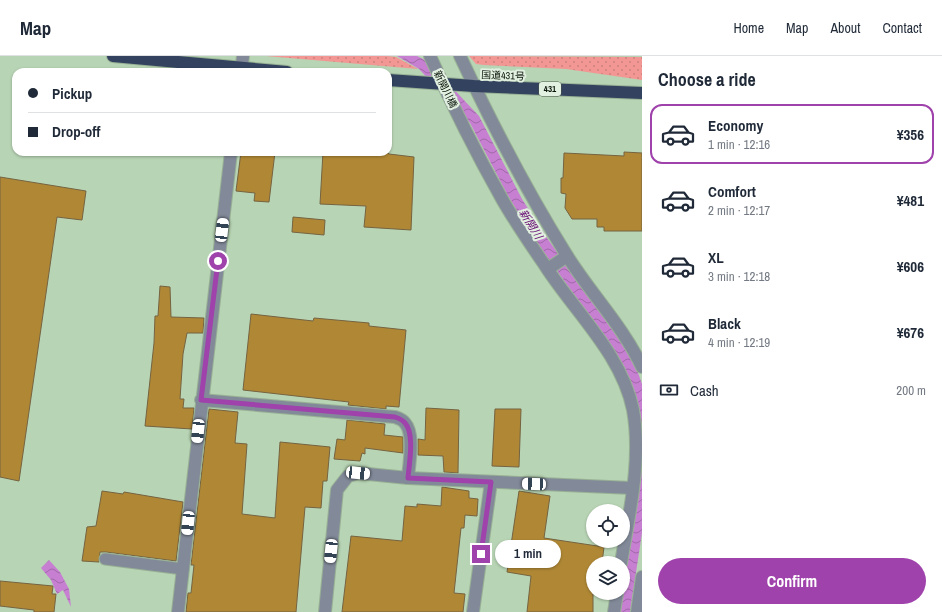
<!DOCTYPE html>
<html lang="en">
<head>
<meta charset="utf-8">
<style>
	body { margin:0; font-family:"Archivo Narrow","Noto Sans JP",sans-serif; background:#f6f6f7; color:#1f2937; height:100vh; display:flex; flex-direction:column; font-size:15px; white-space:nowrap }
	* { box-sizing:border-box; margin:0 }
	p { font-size:13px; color:#747a83 }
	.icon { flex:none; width:22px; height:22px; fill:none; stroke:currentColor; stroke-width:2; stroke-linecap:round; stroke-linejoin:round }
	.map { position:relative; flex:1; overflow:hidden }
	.sheet { display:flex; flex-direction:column; background:#fff; width:300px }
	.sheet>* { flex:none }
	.hud { position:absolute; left:12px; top:12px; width:380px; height:88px; border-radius:12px; box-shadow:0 1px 3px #0004; display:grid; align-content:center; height:88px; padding:0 16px; background:#fff }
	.controls { position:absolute; left:586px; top:448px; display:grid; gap:8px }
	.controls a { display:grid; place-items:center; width:44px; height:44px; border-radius:50%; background:#fff; box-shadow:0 1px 3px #0004; font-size:20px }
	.end { position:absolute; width:18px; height:18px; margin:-9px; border:5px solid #9f42ab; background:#fff; box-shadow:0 0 0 2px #fff }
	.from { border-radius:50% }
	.bubble { position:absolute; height:28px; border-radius:14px; background:#fff; box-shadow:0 1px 3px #0004; font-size:13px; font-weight:700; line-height:28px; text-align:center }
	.car { position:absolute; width:12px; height:24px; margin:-12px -6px; border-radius:5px; box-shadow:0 0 3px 1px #0007; background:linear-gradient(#fff 24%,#345 0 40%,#fff 0 76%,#345 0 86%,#fff 0) }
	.hud b { display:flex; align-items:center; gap:14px; height:38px; font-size:15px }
	.hud b+b { border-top:1px solid #e0e1e3 }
	.hud i { width:10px; height:10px; background:#1f2937 }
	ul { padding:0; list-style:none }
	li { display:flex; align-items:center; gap:12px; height:60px; margin:0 8px 6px; padding:0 8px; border:2px solid transparent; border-radius:12px }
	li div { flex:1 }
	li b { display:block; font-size:15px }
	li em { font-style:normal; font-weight:700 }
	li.on { border-color:#9f42ab }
	li>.icon { width:36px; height:36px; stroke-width:1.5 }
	h2 { padding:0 16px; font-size:18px; line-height:48px }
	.pay { display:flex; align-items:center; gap:10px; height:44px; padding:0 16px; font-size:15px }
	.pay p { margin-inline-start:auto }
	.action { display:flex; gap:8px; margin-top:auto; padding:8px 16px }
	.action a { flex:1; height:46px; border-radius:24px; background:#9f42ab; color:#fff; font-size:16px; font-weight:700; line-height:46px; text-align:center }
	header { display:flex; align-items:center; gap:24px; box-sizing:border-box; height:56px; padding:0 20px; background:#fff; border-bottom:1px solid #e0e1e3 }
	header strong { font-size:19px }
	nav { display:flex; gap:22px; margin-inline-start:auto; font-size:14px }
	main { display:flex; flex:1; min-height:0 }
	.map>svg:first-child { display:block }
</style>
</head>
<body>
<header>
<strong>Map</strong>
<nav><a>Home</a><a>Map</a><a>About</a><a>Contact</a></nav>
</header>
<main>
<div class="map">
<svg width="642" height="556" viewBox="0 0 642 556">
	<defs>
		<pattern id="grass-dots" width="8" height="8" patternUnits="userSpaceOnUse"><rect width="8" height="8" fill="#f29793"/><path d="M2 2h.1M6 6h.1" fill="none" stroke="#ce817d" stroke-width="1.8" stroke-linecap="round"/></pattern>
		<pattern id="water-waves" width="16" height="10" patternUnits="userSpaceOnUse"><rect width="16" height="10" fill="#c780d1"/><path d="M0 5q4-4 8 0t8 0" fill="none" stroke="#a068a8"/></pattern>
	</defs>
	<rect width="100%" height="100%" fill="#b7d4b4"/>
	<g fill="url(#grass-dots)">
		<polygon points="266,0 387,0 396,1 418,13"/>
		<polygon points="469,0 642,1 642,24 566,13 484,9 476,8"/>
	</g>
	<g fill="url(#water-waves)">
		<polygon points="397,0 417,0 427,5 479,60 522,143 547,182 623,289 636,311 642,328 642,477 630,556 620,556 641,401 641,364 635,341 617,298 534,183 507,138 470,67 419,13"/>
		<polygon points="49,504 60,516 69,533 71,551 63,534 57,538 51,524 41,512"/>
	</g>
	<g fill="#b08835" stroke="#756341">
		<polygon points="241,96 275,96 269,146 254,145 255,137 236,135"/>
		<polygon points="323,96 387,96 389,98 414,101 411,174 364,171 366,150 320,148"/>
		<polygon points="624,96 642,97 642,175 604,175 604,171 597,171 597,163 572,163 565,152 566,138 561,137 561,122 563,122 564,97 624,100"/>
		<polygon points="0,121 86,135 82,164 57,161 19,425 0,421"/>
		<polygon points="293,161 325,164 324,179 292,176"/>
		<polygon points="160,230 170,231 171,261 204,262 203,277 187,277 183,298 180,343 184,343 183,352 194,352 192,373 145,370 154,287 155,260 158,260"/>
		<polygon points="251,258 313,265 314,262 369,267 369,270 406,274 399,351 386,350 386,353 348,349 349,346 243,334"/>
		<polygon points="426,352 459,354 458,417 444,416 443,400 418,399 418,383 425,384"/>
		<polygon points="209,353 238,356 235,387 247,388 242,458 275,462 280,386 330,391 327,425 323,425 321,452 305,451 296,556 186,556 188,537 191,537 194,509 191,509"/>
		<polygon points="495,353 521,353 519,411 492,410"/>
		<polygon points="347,364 385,368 384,379 403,381 403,397 365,392 365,398 362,397 360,405 334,403 337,383 345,384"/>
		<polygon points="442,431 469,435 469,442 478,443 477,460 465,459 464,472 461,472 454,537 465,538 463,556 342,556 351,480 402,485 405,450 417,451 417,448 441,450"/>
		<polygon points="102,435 123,438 124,436 183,446 176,505 106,496 100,496 99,506 82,505 87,471 96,470"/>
		<polygon points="519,435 550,440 544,482 604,491 602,507 593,507 593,556 527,556 531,520 507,516"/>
		<polygon points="0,525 53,530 52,538 56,538 54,556 34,556 34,554 0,550"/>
	</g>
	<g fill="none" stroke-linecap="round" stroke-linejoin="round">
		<defs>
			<polyline id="lane" points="105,503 183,513"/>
			<g id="street">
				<path d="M430,0C452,49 476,97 502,143C515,166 531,189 546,211C576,257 622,299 633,354C642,404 629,458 621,507"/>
				<path d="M460,0C492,68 526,134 566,198C590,237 623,270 642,311"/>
				<polyline points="241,16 243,0"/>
				<polyline points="548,213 567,200"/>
				<path d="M201,344L395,361C398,362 403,364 405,367C415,378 409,408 408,422"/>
				<polyline points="178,556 231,96"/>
				<polyline points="325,556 337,434 348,420 358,417 408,422 632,432"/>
				<polyline points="473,556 491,426"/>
				<polyline points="614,556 617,537"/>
				<polyline points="637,556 642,521"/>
			</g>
			<g id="highway">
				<polyline points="113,0 287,16"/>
				<polyline points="388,24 474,30 642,37"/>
			</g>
		</defs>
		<use href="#lane" stroke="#98b195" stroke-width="13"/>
		<use href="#street" stroke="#98b195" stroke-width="14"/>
		<use href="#highway" stroke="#98b195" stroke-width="14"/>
		<use href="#lane" stroke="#828a99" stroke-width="11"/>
		<use href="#street" stroke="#828a99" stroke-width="12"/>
		<use href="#highway" stroke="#32425f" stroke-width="12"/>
	</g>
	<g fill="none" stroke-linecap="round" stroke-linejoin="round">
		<path stroke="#9f42ab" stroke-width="5" d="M218,205L201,344L395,361C398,362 403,364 405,367C415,378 409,408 408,422L491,426L481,498"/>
	</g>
	<g text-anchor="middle" stroke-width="4" stroke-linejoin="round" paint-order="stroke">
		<rect fill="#e1f0e0" stroke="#4a5549" stroke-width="1" x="539" y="26" width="22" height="14" rx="3"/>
		<g font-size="9" font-weight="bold" fill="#091308">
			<text x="550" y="36">431</text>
		</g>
		<g font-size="10" fill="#091308" stroke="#e1f0e0">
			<text transform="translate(503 19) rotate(2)" y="4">国道431号</text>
			<text transform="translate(446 33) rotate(64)" y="4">新開川橋</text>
		</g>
		<g font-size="11" font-style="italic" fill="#670a73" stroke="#e1f0e0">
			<text transform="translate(531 168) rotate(58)" y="4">新開川</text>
		</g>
	</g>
</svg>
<div class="controls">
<a><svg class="icon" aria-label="locate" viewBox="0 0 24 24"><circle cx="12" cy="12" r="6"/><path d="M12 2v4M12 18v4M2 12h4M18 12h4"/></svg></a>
<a><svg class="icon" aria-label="layers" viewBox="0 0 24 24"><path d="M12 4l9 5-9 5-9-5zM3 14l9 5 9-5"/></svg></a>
</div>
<i class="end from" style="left:218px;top:205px"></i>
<i class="end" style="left:481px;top:498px"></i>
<div class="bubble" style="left:495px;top:484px;width:66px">1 min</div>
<i class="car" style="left:222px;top:174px;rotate:7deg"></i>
<i class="car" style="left:198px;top:375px;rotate:186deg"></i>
<i class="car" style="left:358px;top:417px;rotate:96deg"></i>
<i class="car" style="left:534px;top:428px;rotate:272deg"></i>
<i class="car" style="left:188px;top:467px;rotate:186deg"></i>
<i class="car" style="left:331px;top:495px;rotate:186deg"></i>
<div class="hud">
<b><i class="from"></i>Pickup</b>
<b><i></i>Drop-off</b>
</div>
</div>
<section class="sheet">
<h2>Choose a ride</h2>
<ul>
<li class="on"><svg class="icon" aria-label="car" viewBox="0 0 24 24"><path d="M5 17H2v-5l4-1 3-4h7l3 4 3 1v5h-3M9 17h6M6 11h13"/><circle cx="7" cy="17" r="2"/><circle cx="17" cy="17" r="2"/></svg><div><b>Economy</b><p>1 min · 12:16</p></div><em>¥356</em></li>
<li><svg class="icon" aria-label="car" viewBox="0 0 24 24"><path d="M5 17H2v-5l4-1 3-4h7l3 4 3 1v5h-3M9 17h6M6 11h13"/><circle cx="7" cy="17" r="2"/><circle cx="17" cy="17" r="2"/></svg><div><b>Comfort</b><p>2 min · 12:17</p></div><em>¥481</em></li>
<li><svg class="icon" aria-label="car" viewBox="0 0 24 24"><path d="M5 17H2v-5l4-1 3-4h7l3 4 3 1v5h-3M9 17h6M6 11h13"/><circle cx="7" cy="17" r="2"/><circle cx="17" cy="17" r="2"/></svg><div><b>XL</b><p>3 min · 12:18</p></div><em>¥606</em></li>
<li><svg class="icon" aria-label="car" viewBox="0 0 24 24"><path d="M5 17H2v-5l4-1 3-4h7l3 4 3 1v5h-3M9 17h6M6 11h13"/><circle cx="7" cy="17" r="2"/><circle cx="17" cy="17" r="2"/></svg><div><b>Black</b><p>4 min · 12:19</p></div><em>¥676</em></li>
</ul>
<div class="pay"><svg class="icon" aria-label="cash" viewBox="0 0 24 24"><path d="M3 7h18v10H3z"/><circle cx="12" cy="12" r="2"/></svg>Cash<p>200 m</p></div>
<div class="action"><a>Confirm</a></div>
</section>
</main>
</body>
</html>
